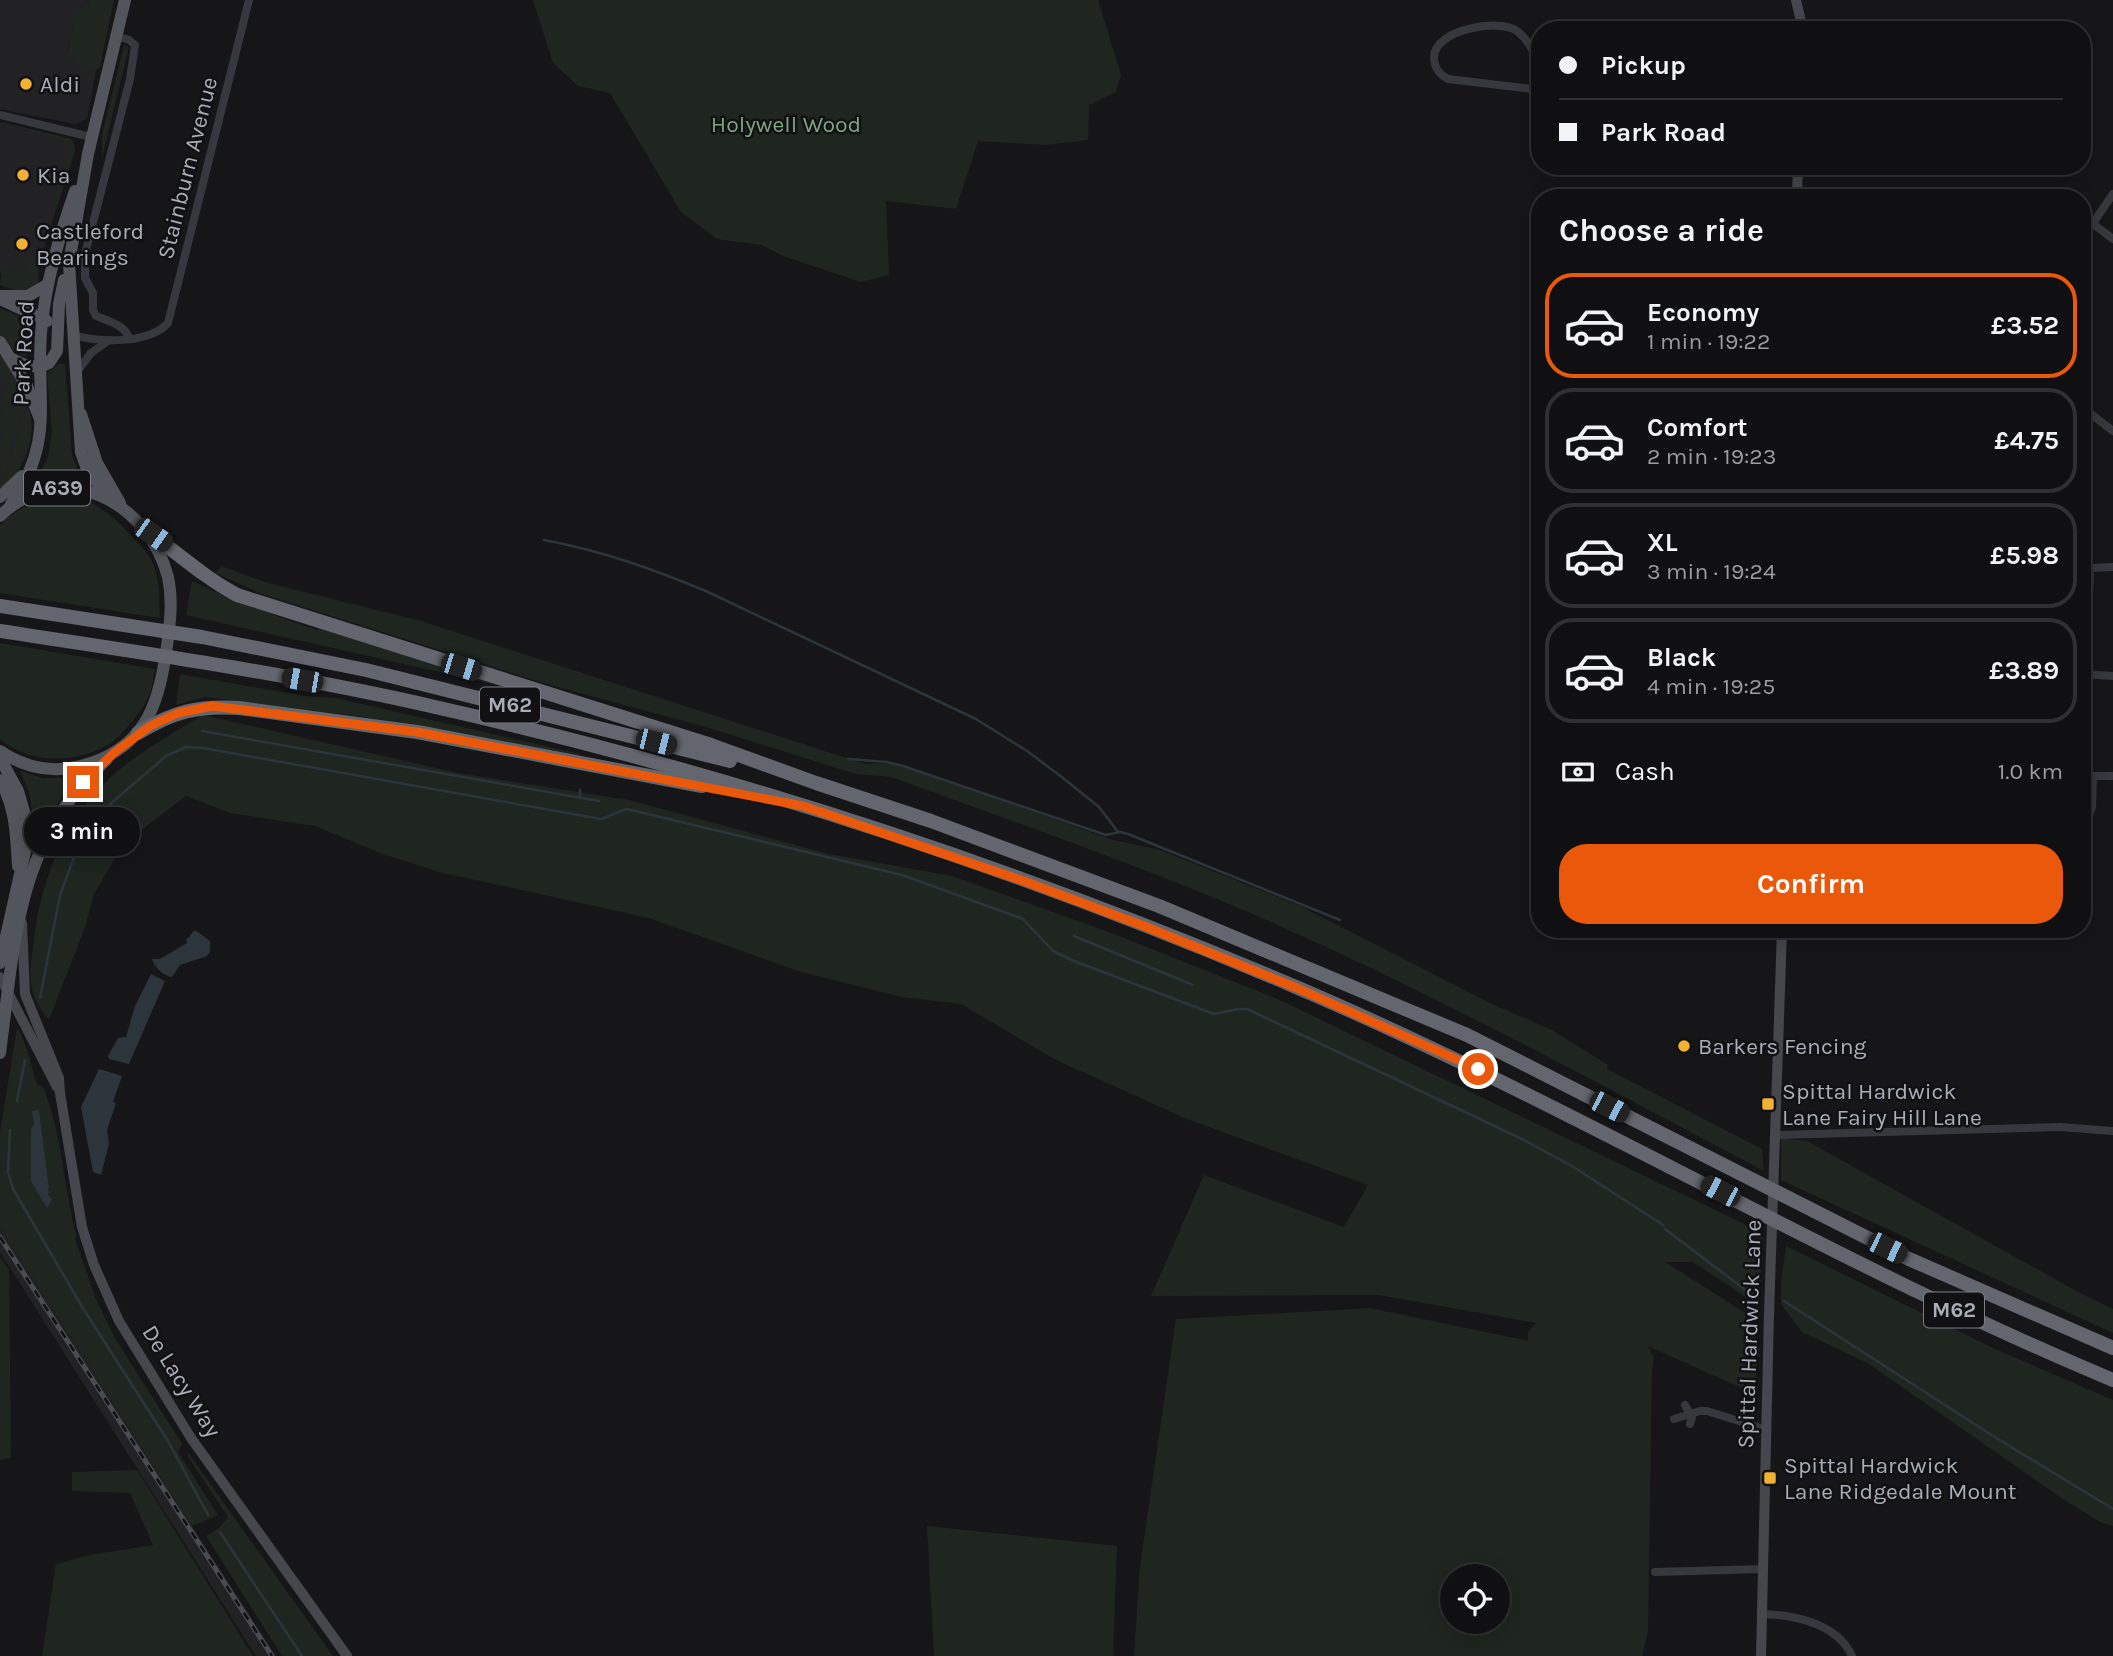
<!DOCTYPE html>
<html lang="en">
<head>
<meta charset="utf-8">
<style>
	body { margin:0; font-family:Karla,sans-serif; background:#19191b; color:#f1f3f6; height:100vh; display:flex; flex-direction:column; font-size:26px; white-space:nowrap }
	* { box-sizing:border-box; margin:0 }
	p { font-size:23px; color:#9c9d9f }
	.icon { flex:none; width:38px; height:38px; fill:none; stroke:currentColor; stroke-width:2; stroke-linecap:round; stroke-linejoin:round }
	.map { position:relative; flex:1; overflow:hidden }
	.panel { position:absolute; left:1531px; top:189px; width:560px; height:749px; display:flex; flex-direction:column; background:#101012; border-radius:28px; box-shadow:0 4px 18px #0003,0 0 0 2px #303032 }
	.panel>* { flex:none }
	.hud { position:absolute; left:1531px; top:21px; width:560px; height:154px; border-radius:28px; box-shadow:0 4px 18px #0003,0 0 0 2px #303032; display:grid; align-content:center; height:154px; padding:0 28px; background:#101012 }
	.tools { position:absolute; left:1440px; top:1564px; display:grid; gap:14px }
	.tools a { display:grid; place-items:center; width:70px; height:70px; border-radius:50%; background:#101012; box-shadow:0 4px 18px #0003,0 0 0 2px #303032; font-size:35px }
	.end { position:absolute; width:32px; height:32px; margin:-16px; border:9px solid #ea580c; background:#fff; box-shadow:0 0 0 4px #fff }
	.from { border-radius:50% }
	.bubble { position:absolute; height:49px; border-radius:24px; background:#101012; box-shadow:0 4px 18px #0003,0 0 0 2px #303032; font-size:23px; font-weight:700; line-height:49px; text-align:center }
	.car { position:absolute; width:21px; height:42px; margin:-21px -10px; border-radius:9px; box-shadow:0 0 5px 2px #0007; background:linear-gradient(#222 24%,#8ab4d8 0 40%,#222 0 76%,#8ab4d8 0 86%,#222 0) }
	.hud b { display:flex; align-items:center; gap:24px; height:66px; font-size:26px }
	.hud b+b { border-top:2px solid #303032 }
	.hud i { width:18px; height:18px; background:#f1f3f6 }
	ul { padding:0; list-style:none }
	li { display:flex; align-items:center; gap:21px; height:105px; margin:0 14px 10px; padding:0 14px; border:4px solid #303032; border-radius:28px }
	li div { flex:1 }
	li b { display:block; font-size:26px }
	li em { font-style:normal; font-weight:700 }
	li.current { border-color:#ea580c }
	li>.icon { width:63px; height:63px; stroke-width:1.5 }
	h2 { padding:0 28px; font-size:32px; line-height:84px }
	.pay { display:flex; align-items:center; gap:18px; height:77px; padding:0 28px; font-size:26px }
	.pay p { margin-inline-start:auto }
	.primary-button { display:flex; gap:14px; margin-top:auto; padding:14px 28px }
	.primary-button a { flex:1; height:80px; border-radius:28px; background:#ea580c; color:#fff; font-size:28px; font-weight:700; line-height:80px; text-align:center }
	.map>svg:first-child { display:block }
</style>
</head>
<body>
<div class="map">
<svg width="2113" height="1656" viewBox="0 0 2113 1656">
	<rect width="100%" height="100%" fill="#161618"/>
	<g fill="#222225">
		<polygon points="0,0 91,0 88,9 79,6 68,50 96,71 87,119 74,124 0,109"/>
		<polygon points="0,122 71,139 74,143 75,151 32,285 0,273"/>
		<polygon points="0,351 8,361 27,398 28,434 23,455 0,491"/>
		<polygon points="0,1227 192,1526 276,1656 256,1656 0,1252"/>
	</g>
	<g fill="#1e261f" fill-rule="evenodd">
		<polygon points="91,0 114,0 100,66 94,73 80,64 68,51 78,6 88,9"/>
		<polygon points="533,0 1098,0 1121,75 1116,92 1089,105 1088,140 1045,145 978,141 956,209 886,201 889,275 861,282 783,256 762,245 717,239 681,212 610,93 578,86 553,63"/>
		<polygon points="124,45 129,47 102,158 102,134"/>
		<polygon points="1,122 71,139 75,151 57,202 52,203 70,147 68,143"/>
		<polygon points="30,254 39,262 38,285 22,293 0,285 2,266 24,274"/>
		<polygon points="0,308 19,316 18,319 27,337 26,357 10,348 0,337"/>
		<polygon points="0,356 12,373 24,404 10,444 7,472 0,479 1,415 3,401 1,396 11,391 0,373"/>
		<polygon points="59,364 65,364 72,455 81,480 55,477 36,481 48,457 52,432 47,373"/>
		<path d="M28,407C40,439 21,471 0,494V481L10,471L14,445Z"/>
		<path d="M60,496C93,498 112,514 133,538C143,548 151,556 155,569C160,584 159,602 160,618L0,593V526C14,508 38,500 60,496Z"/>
		<path d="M221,566L268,583L421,621L865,764L895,763L1113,840L1160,850L1300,906L1492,1004L1552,1030L1608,1065L1607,1069L1762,1149L1764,1171C1605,1087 1446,1000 1282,927C1154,870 1022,825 891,777L856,774L706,727L550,685L262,594L216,573Z"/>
		<path d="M192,581C233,601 274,616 318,630V627L510,688L186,615Z"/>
		<path d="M0,643L155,669C153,680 152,691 147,700C140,713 120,738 108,745C75,764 29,764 0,739Z"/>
		<polygon points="180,674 305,696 336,698 580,754 579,756 364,717 205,697 176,705"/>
		<path d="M203,715L458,773L629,800L829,854L952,876L1109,932L1280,1000L1763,1233L1759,1306L1693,1262H1665L1755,1319L1757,1395L1648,1346L1654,1358L1652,1369L1648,1631L1642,1656H1134L1140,1566L1176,1319L1370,1308L1528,1341V1332L1536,1323L1379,1295L1151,1296L1204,1175L1344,1227L1368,1185L1187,1119L1056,1060L961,1004L902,997L801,972L649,918L439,872L380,853L315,826L230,813L186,796L123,844L94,894L85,927L49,1020C26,994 29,972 34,940C41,879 65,820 110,778C137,753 172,734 203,715ZM1452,1577H1498V1622H1452Z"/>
		<polygon points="20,771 43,778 81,777 55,806 36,844 29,791"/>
		<path d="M17,1028C29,1047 30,1064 37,1084L43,1087C63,1136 63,1187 77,1237L75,1239L96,1299L115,1338L182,1444L178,1452L218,1515L192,1526L0,1227V1132ZM39,1110L49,1187V1196L31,1181V1130Z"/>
		<polygon points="1781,1138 1807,1141 2080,1293 2113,1309 2113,1333 1781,1180"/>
		<polygon points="1786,1246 1993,1348 2113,1400 2113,1526 2100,1522 2060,1497 1869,1364 1802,1332 1781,1304 1781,1282"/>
		<polygon points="0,1257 9,1270 11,1458 0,1460"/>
		<polygon points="187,1451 333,1656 282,1656 206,1536 219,1528 228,1517 189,1458"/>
		<polygon points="137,1470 253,1656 42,1656 56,1564 90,1555 153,1545 130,1493 72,1491 72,1472"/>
		<polygon points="927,1526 1117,1546 1113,1656 934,1656"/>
	</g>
	<g fill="#2c353c">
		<path d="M195,930L210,941V952L207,956L180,965L172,977C164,976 154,967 152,959H160L187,943L186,940Z"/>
		<polygon points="151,974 165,981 129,1064 109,1059 108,1056 118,1038 126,1037 135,1006"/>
		<polygon points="99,1069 122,1076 113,1102 116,1103 107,1130 109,1144 101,1175 93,1172 81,1107"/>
		<polygon points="39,1110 49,1187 48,1191 50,1192 48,1194 52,1200 47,1208 31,1181 31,1129 34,1124 32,1111"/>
	</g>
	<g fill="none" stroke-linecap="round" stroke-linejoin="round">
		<g stroke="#2c353c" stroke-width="2.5">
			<path d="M544,540C603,551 653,569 708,592L976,719L1027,751L1063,778L1099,807L1118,832"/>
			<polyline points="202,731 599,801"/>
			<polyline points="848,759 887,762 903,766 1106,835 1120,832 1128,834 1340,920"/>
			<polyline points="580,790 580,798"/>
			<polyline points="1074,936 1193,985"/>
			<polyline points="40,998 60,895 86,825 166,756 186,747 203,748 601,819 627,809 902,875 1023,919 1053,951 1074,961 1214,1014 1238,1009 1247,1009 1264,1017 1522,1139 1572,1166 1663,1225"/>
			<polyline points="17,1101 25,1060"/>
			<polyline points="10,1130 8,1172 13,1189 84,1310 168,1441 208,1515"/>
			<polyline points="1665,1229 1756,1298"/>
			<polyline points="1784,1301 1993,1436 2113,1509"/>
			<polyline points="220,1532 302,1656"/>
		</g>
		<g stroke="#37383d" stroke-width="8">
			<path d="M116,36L129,40L135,45L130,79L85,254V278L93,293V310L96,316C108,321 125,325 129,338"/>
			<path d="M1540,67C1534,53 1529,40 1517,31C1500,18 1435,29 1434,57C1434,68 1439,74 1448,79L1540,90"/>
			<polyline points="0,115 91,137"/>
			<polyline points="2092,223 2113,239"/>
			<polyline points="2082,239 2113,194"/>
			<path d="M72,335C98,342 148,345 168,323L249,0"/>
			<polyline points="76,373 91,353 108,341"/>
			<polyline points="2082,407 2113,431"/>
			<polyline points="2082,495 2086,491"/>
			<polyline points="2082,558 2089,568 2090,578 2082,695"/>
			<polyline points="2089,568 2113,567"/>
			<polyline points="2084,674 2113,676"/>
			<polyline points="2082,771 2093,776 2113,776"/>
			<polyline points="2082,835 2092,807 2093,776"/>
			<polyline points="1776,1135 2060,1127 2113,1131"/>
			<polyline points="1685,1405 1692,1418 1690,1424"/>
			<polyline points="1674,1419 1700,1411 1707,1411 1767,1430"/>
			<polyline points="1655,1572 1762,1569"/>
			<path d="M1762,1614C1794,1615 1837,1623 1852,1656"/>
		</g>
		<g stroke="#45474d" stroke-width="10">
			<polyline points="1796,0 1803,30"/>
			<polyline points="1797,198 1798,166"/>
			<polyline points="22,923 25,994 59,1078 60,1093 82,1227 94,1265 119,1321 191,1438 347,1656"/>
			<polyline points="0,977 57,1087"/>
			<polyline points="1761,1656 1769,1314 1782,929"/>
		</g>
		<g stroke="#53555c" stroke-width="12">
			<polyline points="0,296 28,296 47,285"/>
			<polyline points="0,299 47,321"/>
			<polyline points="0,342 27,386 40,419"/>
			<polyline points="12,359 25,365 40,367 49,363 57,351 59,304 64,280"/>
			<polyline points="81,414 97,463 120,503"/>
			<polyline points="107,496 87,469 81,452 69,263 88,154 125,0"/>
			<polyline points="0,497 22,476"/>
			<path d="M11,504C55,441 36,402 41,333C45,284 59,237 75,191"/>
			<path d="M0,516C62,456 148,501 168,577C173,600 170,623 167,646C159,700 149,743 91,763C59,774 28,770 0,751"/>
			<polyline points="0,758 18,791 25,815 27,843 0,963"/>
			<path d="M0,780C16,807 16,836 18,866"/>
			<path d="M0,1053C15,941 16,841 107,759"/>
		</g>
		<g stroke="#63666e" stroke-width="14">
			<path d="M141,527C175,550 200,575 237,595L711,745L816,783L931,821L1159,906L1467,1035L1909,1259L2113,1348"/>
			<polyline points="0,606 202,637 366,670 730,761"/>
			<path d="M0,631C146,653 291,674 435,707C729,773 1019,869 1296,987C1575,1106 1834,1264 2113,1380"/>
			<path d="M138,733C173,712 198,705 239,708L417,732L702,786"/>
		</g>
		<defs>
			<polyline id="rail" points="0,1237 272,1656"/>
		</defs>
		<use href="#rail" stroke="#4a4c52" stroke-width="5"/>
		<use href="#rail" stroke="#111113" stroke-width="2.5" stroke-dasharray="8" stroke-linecap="butt"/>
	</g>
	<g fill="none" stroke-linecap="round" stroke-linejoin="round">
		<polyline stroke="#ea580c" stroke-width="9" points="83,782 115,752 150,726 178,713 212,706 417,732 803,806 1021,880 1144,926 1297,988 1478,1069"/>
	</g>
	<g fill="#f2b134" stroke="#111113" stroke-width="2.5">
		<circle cx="26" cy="84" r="7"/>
		<circle cx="23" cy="175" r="7"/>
		<circle cx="22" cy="244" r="7"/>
		<circle cx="1684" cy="1046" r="7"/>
		<rect x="1761" y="1097" width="14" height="14" rx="3.5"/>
		<rect x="1763" y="1471" width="14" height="14" rx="3.5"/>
	</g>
	<g text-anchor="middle" stroke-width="5" stroke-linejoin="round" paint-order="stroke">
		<g fill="#111113" stroke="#7b7e86" stroke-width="2">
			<rect x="24" y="470.5" width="66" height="35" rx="5"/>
			<rect x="480" y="687.5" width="60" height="35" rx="5"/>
			<rect x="1924" y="1292.5" width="60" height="35" rx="5"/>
		</g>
		<g font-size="21" font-weight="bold" fill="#a8adb8">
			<text x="57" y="495">A639</text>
			<text x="510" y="712">M62</text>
			<text x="1954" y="1317">M62</text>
		</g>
		<g font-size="23" fill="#a8adb8" stroke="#111113" text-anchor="start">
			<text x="40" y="92">Aldi</text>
			<text x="37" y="183">Kia</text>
			<text x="36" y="239">Castleford<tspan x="36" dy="26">Bearings</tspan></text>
			<text x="1698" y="1054">Barkers Fencing</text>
			<text x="1782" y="1099">Spittal Hardwick<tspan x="1782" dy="26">Lane Fairy Hill Lane</tspan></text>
			<text x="1784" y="1473">Spittal Hardwick<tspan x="1784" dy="26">Lane Ridgedale Mount</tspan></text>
		</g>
		<g font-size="23" fill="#7fa381" stroke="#111113">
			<text x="786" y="132">Holywell Wood</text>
		</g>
		<g font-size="23" fill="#a8adb8" stroke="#111113">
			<text transform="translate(187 168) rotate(-76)" y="8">Stainburn Avenue</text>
			<text transform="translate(23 353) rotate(-87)" y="8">Park Road</text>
			<text transform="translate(1749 1334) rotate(-88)" y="8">Spittal Hardwick Lane</text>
			<text transform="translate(182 1381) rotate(58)" y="8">De Lacy Way</text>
		</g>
	</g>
</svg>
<div class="tools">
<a><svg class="icon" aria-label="locate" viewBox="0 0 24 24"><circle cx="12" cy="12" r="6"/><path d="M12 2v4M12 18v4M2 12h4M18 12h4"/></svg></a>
</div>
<i class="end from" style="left:1478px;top:1069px"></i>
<i class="end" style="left:83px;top:782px"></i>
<div class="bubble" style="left:24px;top:807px;width:116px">3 min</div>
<i class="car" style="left:153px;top:535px;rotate:125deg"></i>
<i class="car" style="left:461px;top:667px;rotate:107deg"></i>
<i class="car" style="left:302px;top:680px;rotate:280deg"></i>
<i class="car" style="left:656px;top:742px;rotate:104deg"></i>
<i class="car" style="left:1609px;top:1107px;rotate:117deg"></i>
<i class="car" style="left:1720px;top:1191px;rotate:297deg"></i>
<i class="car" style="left:1887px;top:1248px;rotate:116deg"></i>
<div class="hud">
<b><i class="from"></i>Pickup</b>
<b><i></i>Park Road</b>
</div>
<section class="panel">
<h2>Choose a ride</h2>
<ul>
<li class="current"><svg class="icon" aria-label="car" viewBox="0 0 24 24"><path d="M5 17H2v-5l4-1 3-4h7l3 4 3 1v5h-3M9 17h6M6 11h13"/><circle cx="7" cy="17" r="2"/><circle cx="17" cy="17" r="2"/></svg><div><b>Economy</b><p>1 min · 19:22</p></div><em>£3.52</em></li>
<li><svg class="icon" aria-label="car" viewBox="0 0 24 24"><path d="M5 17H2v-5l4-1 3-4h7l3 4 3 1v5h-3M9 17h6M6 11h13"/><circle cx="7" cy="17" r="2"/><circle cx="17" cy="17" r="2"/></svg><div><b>Comfort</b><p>2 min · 19:23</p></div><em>£4.75</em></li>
<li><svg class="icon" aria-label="car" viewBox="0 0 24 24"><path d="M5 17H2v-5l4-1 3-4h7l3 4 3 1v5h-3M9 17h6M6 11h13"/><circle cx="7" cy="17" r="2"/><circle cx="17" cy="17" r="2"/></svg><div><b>XL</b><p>3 min · 19:24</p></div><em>£5.98</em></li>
<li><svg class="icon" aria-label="car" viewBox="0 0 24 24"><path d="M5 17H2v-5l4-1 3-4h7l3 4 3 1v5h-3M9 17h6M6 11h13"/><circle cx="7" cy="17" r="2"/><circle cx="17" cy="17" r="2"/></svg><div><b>Black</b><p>4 min · 19:25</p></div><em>£3.89</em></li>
</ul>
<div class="pay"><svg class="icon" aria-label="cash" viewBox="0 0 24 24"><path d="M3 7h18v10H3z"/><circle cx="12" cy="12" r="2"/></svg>Cash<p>1.0 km</p></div>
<div class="primary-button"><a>Confirm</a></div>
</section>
</div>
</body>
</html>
